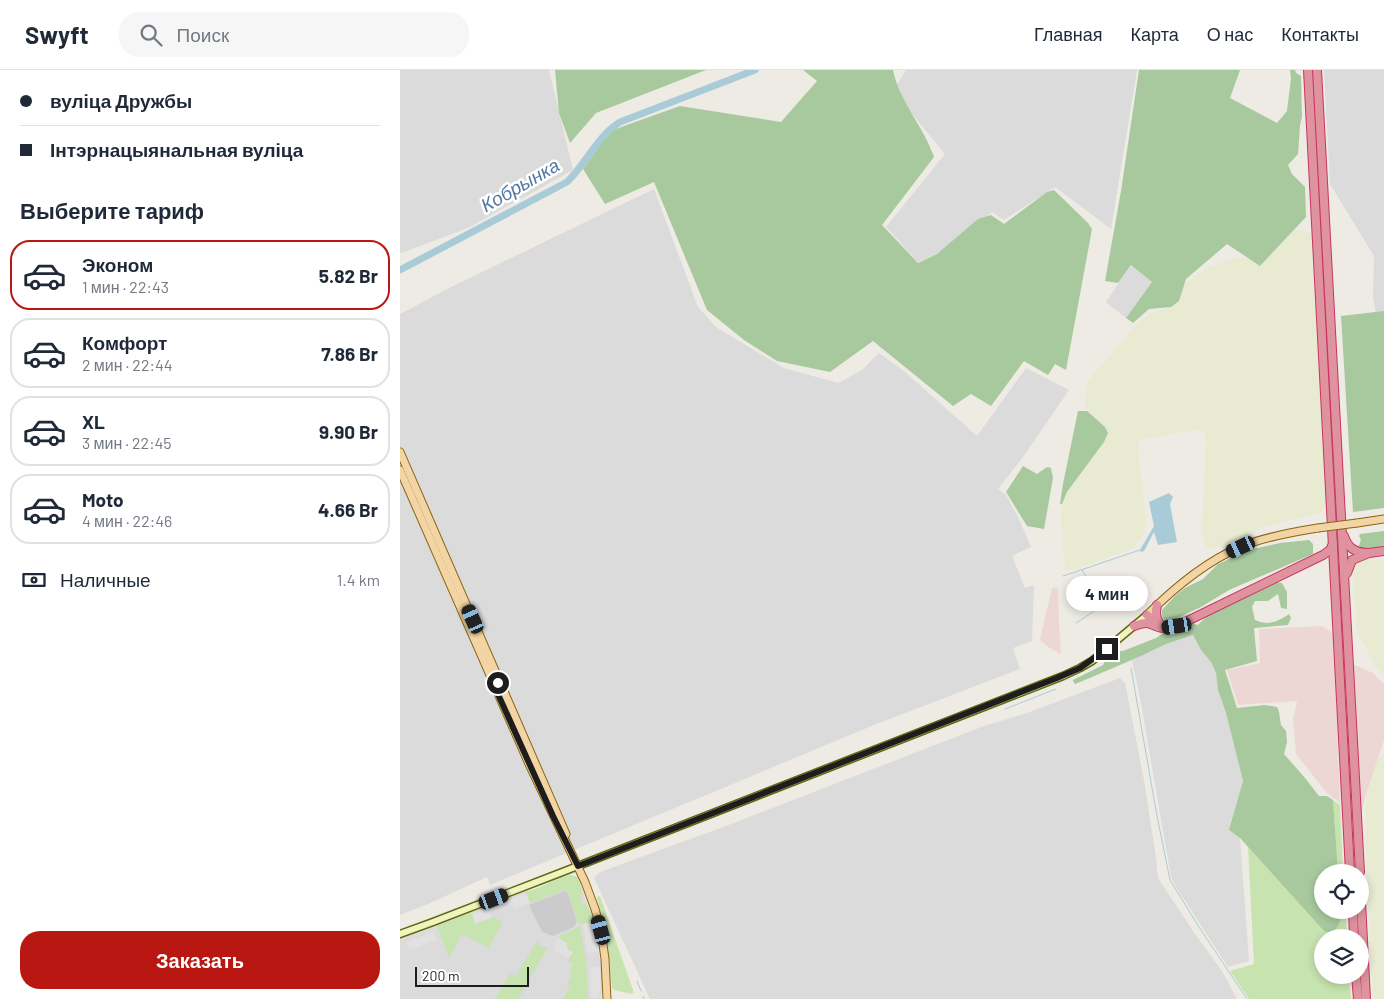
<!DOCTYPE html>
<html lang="ru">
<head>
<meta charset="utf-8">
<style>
	body { margin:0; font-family:Barlow,sans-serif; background:#f6f6f7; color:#1f2937; height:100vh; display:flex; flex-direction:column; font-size:19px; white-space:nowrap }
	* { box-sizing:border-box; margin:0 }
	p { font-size:16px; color:#747a83 }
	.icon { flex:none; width:28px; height:28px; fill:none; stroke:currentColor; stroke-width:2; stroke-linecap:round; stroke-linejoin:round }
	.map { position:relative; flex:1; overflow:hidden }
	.side { display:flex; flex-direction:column; background:#fff; width:400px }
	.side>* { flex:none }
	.hud { display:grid; align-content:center; height:110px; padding:0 20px; background:#fff }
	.fabs { position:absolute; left:914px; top:794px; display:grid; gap:10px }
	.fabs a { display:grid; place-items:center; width:55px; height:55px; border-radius:50%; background:#fff; box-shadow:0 2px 8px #0003; font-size:25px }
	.scale { position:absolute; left:15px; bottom:12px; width:114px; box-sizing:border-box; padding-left:5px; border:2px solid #1d1d1d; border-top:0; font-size:14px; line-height:18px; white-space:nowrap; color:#1d1d1d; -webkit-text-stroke:4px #fff; paint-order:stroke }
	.end { position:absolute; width:22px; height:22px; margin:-11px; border:6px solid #1d1d1d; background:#fff; box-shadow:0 0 0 2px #fff }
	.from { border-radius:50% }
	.bubble { position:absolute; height:35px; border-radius:18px; background:#fff; box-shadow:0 2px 8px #0003; font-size:16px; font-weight:700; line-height:35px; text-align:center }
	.car { position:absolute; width:15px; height:30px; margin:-15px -8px; border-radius:6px; box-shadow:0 0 4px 1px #0007; background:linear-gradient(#222 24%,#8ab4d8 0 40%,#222 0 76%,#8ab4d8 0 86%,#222 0) }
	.hud b { display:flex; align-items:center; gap:18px; height:48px; font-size:19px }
	.hud b+b { border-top:1px solid #e0e1e3 }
	.hud i { width:12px; height:12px; background:#1f2937 }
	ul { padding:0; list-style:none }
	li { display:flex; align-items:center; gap:15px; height:70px; margin:0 10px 8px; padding:0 10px; border:2px solid #e0e1e3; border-radius:20px }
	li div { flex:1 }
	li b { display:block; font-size:19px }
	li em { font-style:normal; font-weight:700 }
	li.selected { border-color:#b91812 }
	li>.icon { width:45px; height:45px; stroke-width:1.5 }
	h2 { padding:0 20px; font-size:22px; line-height:60px }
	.pay { display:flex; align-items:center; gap:12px; height:55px; padding:0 20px; font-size:19px }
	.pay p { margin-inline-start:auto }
	.button { display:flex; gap:10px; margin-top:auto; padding:10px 20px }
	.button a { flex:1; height:58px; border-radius:20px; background:#b91812; color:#fff; font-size:20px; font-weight:700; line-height:58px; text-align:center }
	header { display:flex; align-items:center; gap:30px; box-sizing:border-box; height:70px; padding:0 25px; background:#fff; border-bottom:1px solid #e0e1e3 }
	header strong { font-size:24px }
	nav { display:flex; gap:28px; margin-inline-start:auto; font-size:18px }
	.search { width:350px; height:45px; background:#f6f6f7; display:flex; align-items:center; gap:12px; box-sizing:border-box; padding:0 18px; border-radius:20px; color:#747a83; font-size:19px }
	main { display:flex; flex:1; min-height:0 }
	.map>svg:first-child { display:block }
</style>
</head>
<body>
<header>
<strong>Swyft</strong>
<div class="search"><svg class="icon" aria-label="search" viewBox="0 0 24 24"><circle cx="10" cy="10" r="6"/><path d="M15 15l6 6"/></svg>Поиск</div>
<nav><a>Главная</a><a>Карта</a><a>О нас</a><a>Контакты</a></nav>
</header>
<main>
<section class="side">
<div class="hud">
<b><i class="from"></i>вуліца Дружбы</b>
<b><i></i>Інтэрнацыянальная вуліца</b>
</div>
<h2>Выберите тариф</h2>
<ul>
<li class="selected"><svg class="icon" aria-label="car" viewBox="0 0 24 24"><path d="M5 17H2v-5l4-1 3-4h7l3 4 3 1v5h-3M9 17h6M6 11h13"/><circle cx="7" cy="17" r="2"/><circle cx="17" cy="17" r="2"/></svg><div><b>Эконом</b><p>1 мин · 22:43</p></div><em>5.82 Br</em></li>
<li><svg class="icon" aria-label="car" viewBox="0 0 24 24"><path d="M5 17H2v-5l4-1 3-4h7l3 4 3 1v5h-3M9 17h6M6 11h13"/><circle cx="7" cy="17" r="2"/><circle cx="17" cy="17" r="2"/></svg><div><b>Комфорт</b><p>2 мин · 22:44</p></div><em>7.86 Br</em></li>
<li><svg class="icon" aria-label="car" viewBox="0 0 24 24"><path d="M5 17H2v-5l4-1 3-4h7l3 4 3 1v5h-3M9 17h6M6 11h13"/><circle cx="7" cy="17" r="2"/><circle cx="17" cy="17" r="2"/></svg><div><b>XL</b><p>3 мин · 22:45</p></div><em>9.90 Br</em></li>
<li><svg class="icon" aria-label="car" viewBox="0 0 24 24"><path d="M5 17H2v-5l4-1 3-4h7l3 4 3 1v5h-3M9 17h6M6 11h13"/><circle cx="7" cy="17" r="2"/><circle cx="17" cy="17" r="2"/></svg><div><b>Moto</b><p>4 мин · 22:46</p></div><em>4.66 Br</em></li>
</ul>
<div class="pay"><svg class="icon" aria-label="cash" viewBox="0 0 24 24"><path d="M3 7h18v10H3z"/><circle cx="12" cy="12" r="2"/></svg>Наличные<p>1.4 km</p></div>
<div class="button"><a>Заказать</a></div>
</section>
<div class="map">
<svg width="984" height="929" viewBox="0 0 984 929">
	<rect width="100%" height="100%" fill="#eeebe4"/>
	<g fill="#dbdbdb">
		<polygon points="0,0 149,0 173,100 68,158 4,182 0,183"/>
		<polygon points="506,0 737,0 711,159 655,117 604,150 592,142 537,184 518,192 486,157 545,84 493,21"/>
		<polygon points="924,0 984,0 984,298 973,226 974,186 930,114"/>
		<polygon points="254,119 298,237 317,258 384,298 438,313 462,300 479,283 504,301 577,366 626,298 669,320 623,387 598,419 606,425 619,449 631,477 612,486 625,518 634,515 632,571 613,578 620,599 479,653 90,815 87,807 28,834 0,845 0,244 51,217"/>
		<polygon points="731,195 752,212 726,248 706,232"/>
		<polygon points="793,565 801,580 811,592 816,603 818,620 826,643 843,711 830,759 840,768 849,891 828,897 776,817 771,807 741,633 732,590 766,574"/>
		<polygon points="720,608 725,613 744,710 756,788 758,808 795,864 822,901 837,929 250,929 194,808 200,802 326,756 584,656 627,643"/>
		<polygon points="170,805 178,807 179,811 194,852 201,894 203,909 201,929 0,929 0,869 37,856 125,821 132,821 145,815 154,810"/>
	</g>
	<g fill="#edd7d5">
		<polygon points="658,517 659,553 661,584 651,579 640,570 652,518"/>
		<polygon points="922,556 934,564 940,733 927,723 896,684 893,649 897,631 838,635 827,600 860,593 859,559"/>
		<polygon points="952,594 973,603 984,614 984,670 966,725 961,744"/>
	</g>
	<polygon fill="#cbcbcb" points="164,821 167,821 177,851 174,857 153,866 142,862 129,835"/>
	<g fill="#e8ebd1">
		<polygon points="893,160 901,160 908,162 911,165 926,430 925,438 922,442 866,456 851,462 814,479 810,479 806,477 804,472 802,459 806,369 804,363 800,359 742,370 739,372 738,378 746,452 742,467 731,479 677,499 667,500 665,498 661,452 662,434 667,423 704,372 708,363 705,357 687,341 685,333 687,312 738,253 751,243 771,237 779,231 784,215 798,204 810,196 836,188 847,188 860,196"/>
		<polygon points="973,488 981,489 984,491 984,606 977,598 957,562 952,499 955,494 960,491"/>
		<polygon points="984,684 984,848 982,850 984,852 984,929 973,929 966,787 966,725 978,689"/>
	</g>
	<g fill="#c7e3af">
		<polygon points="933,730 940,735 943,802 938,802"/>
		<path d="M848,777L924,861L932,863C939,855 942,850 941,840H946L947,867L922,868V905H949L951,929H849L830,901L854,894Z"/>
		<path d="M170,805L178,807L183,823L180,827L182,834L187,835L191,842L194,852L179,854L167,819L130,833L125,821C142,820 153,808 170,805Z"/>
		<polygon points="200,826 233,920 233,923 231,924 214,920 212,918 208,876 197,827"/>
		<polygon points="71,842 76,854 94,847 103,852 88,878 62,864 49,888 37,856"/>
		<polygon points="180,856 186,890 188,929 163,929 170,917 167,915 172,904 169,902 173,894 168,891 173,882 167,879 167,873 158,868 159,866"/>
		<polygon points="137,871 140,877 148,877 118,929 95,929 110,903 116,906"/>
	</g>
	<g fill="#a8c99d">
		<polygon points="155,0 306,0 196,43 170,73 159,43"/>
		<path d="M403,0H493C499,31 524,57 534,87L482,155L518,193L537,184L578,149L591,145L604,154L647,122L654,120L688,153L692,159L666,300L655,294L648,305L624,291L591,336L571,324L553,336L473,271L430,302L377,291L344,270L307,240L254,112L205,134L183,99L210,61L280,36L381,52L417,11Z"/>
		<polygon points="739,0 840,0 830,28 877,53 887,41 891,8 890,0 895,0 896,3 901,6 902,47 900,55 898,84 888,95 892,104 905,117 906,147 860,196 827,174 786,209 779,231 771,237 749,239 733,253 726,248 752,212 731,195 718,213 705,211 721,121"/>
		<polygon points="984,241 984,438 953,442 941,246"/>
		<polygon points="678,341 687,341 705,357 708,363 704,372 667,422 662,434 660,434 663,414"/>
		<polygon points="623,396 637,404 647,397 651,398 653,408 644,459 627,456 606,422"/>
		<path d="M984,461V476C976,477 967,481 960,477L959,475L961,470L959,466L960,464Z"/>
		<polygon points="909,470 913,474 913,484 829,520 801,537 769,552 765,551 762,546 762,540 775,526 785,518 803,509 818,494 849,480 880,473"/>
		<path d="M875,512L882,513L887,522V539L881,538L878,524L868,531H855L852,537L855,550C869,556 877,552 889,544L891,548L888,555L854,558L857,591L825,600L837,638L865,635L877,637L879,642L881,655L886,661L887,672L884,684L905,708L919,726H927L933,730L938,802H922V840H941C942,850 939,856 932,863L924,861L840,768L829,760L843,711L826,643L818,620L816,603L811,592L801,580L793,565L766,574L741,586L685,610L675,614L673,611V610L703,595L707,587L714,581H723L756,568L765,562L781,558L791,553L798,555L810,543Z"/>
	</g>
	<g fill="#e1e1e1">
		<polygon points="126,823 130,833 114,839 113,836 107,834 106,831"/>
		<polygon points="90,837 92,841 90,845 90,848 75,854 72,844"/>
		<polygon points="192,852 198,882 187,883 183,854"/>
		<polygon points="34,862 37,870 9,880 6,872"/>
		<polygon points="158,868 167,873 167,879 173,882 172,885 168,887 154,880 156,877 155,875"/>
		<polygon points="190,897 200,897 201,920 199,921 199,928 191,928"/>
	</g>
	<polygon fill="#a9cbd7" points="769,423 773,427 770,434 777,472 758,475 754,462 744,481 741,482 740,480 754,456 749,432"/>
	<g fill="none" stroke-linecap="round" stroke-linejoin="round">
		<g stroke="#a9cbd7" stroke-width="1">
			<polyline points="663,506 740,480"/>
			<polyline points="676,553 696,540 699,527 682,500"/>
			<polyline points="731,598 757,746 770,810 799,857 847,929"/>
			<polyline points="605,639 656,619"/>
			<polyline points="237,911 241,921"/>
			<polyline points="243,926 244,929"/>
		</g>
		<path stroke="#a9cbd7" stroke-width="7" d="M0,200L167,112C186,94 197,66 220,52L355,0"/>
		<defs>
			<polyline id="secondary" points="0,864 33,852 165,801 663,606 680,598 692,591 747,545"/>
			<g id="primary">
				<polyline points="0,382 166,764"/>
				<polyline points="0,400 129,694 185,812 195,839 201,860 205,889 207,929"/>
				<polyline points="957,453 984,449"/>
				<path d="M747,545C774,518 805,492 840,477C865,467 892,462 918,458"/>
			</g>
			<g id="highway">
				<polyline points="908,0 950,802"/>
				<polyline points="917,0 960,802"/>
				<path d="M944,466C948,478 954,482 967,483"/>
				<polyline points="947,503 952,490 969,483 984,481"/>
				<path d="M757,535C755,543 755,552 764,557"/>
				<polyline points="747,545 757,554"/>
				<path d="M734,556C754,548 749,558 765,558C768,558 773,557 777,556L923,485L930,480L933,474"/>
				<polyline points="960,812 966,929"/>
				<polyline points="953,840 954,868"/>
				<polyline points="956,905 958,929"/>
			</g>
		</defs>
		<use href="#secondary" stroke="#5d6a0f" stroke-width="9"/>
		<use href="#primary" stroke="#89650e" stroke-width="9"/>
		<use href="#highway" stroke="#c93462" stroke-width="10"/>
		<use href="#secondary" stroke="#eff3bd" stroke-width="6"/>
		<use href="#primary" stroke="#f3d4a4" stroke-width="7"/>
		<use href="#highway" stroke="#de939e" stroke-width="8"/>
		<defs>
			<polyline id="primary-bridge" points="918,458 957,453"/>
		</defs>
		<use href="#primary-bridge" stroke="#89650e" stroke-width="9" stroke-linecap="butt"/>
		<use href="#primary-bridge" stroke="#f3d4a4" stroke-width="7"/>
	</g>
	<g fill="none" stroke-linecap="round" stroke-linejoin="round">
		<polyline stroke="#1d1d1d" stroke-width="6" points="98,613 92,611 153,746 178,796 657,608 680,598 707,579"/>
	</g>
	<g text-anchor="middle" stroke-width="5" stroke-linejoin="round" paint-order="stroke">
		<g font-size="19" font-style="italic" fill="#5379a4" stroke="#fff">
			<text transform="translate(120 115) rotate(-30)" y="7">Кобрынка</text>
		</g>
	</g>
</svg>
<div class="fabs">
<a><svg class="icon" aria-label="locate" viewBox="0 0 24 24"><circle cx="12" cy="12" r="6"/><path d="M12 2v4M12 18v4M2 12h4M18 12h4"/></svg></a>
<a><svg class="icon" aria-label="layers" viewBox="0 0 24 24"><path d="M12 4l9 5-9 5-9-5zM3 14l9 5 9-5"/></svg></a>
</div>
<div class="scale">200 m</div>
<i class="end from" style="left:98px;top:613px"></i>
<i class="end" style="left:707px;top:579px"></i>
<div class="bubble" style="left:666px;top:506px;width:82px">4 мин</div>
<i class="car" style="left:841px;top:477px;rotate:245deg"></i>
<i class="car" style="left:73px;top:549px;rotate:336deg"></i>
<i class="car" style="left:777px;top:556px;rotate:261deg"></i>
<i class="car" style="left:94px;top:829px;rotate:69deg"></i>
<i class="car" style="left:201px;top:860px;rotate:345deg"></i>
</div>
</main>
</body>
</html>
